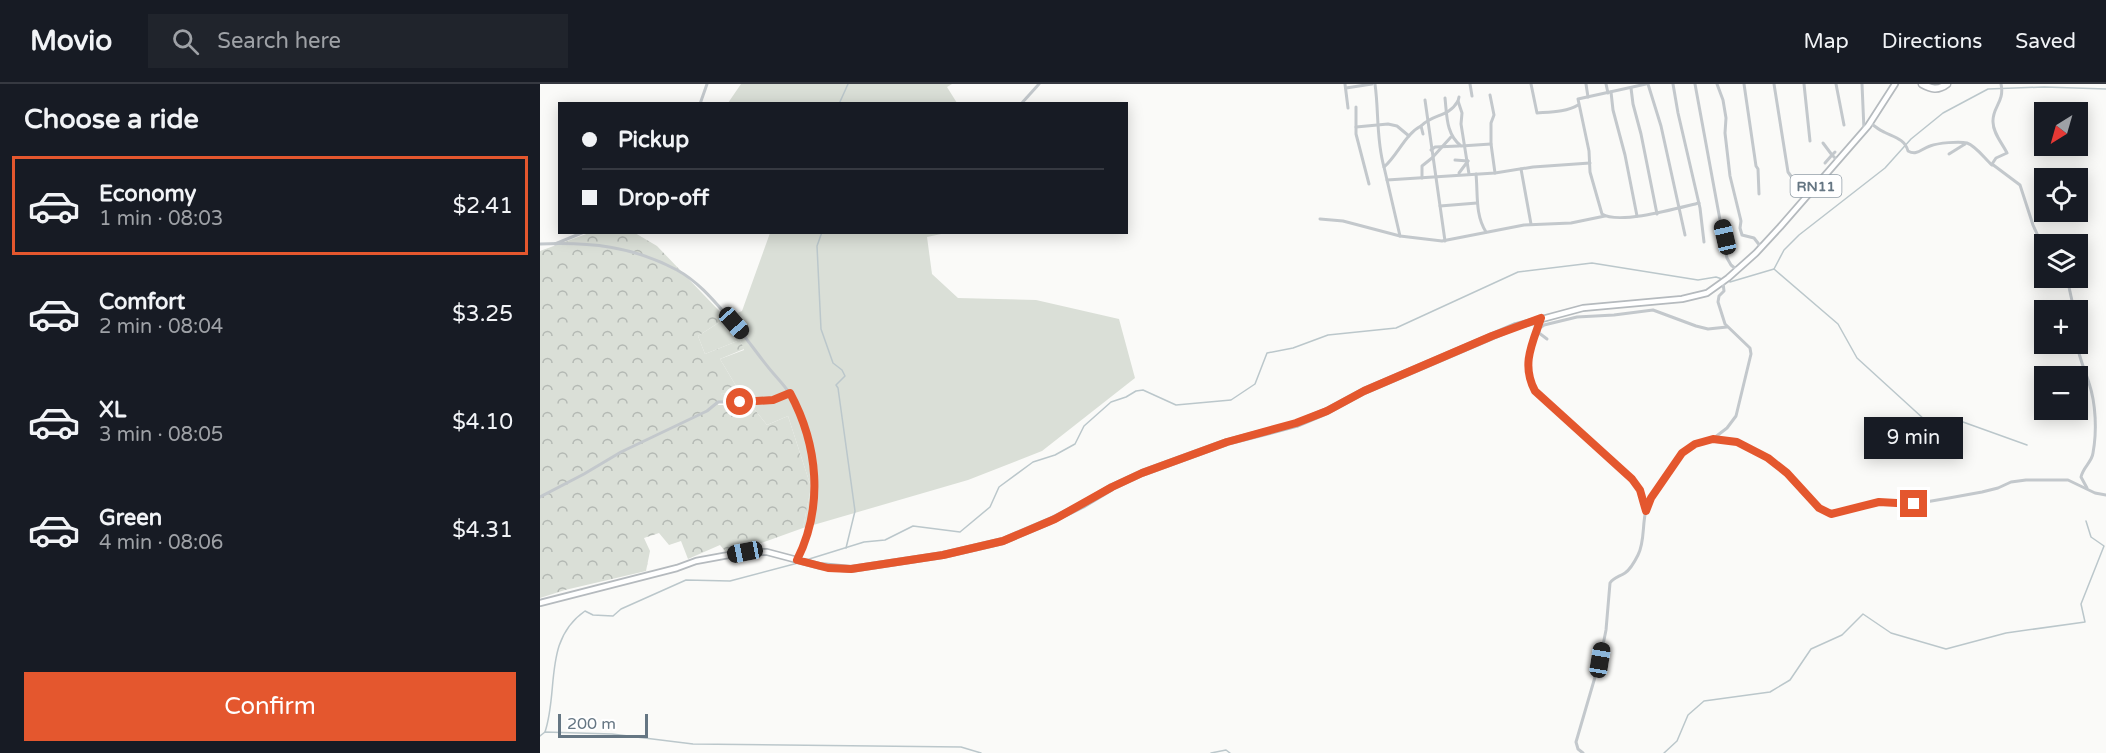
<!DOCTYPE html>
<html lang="en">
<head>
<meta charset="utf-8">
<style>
	body { margin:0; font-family:"Varela Round",sans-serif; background:#20242c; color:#f1f3f6; height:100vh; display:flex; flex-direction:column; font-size:22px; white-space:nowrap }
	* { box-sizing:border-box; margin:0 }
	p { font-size:20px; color:#9ea1a6 }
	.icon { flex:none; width:33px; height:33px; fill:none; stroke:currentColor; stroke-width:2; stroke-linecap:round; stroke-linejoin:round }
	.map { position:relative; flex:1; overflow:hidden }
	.details { display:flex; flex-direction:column; background:#171b24; width:540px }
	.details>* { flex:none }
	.top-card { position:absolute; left:18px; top:18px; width:570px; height:132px; border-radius:0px; box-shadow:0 3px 15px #0003; display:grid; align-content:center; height:132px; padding:0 24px; background:#171b24 }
	.needle { width:39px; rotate:217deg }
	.fabs { position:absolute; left:1494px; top:18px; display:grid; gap:12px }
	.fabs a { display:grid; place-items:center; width:54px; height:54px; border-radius:0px; background:#171b24; box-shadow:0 3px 15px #0003; font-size:30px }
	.scale { position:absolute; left:18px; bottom:15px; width:90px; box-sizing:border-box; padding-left:6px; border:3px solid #657683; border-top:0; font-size:16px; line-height:21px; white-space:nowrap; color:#657683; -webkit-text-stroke:4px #fff; paint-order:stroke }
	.end { position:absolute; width:27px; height:27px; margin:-14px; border:8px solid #e4572e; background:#fff; box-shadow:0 0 0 3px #fff }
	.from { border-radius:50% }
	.bubble { position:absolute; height:42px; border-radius:0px; background:#171b24; box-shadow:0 3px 15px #0003; font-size:20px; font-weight:600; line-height:42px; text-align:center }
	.car { position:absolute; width:18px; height:36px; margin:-18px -9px; border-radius:8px; box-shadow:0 0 4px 2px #0007; background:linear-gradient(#222 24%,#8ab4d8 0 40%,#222 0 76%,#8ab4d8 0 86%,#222 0) }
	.top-card b { display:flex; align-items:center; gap:21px; height:57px; font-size:22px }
	.top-card b+b { border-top:2px solid #363941 }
	.top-card i { width:15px; height:15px; background:#f1f3f6 }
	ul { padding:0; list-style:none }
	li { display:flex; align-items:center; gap:18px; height:99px; margin:0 12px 9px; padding:0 12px; border:3px solid transparent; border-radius:0px }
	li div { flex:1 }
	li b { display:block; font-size:22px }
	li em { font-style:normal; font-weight:600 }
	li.on { border-color:#e4572e }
	li>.icon { width:54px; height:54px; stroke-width:1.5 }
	h2 { padding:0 24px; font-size:27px; line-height:72px }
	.primary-button { display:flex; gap:12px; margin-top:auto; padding:12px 24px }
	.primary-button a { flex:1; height:69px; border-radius:0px; background:#e4572e; color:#fff; font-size:24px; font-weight:600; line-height:69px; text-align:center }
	header { display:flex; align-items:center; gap:36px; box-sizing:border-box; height:84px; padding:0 30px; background:#171b24; border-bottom:2px solid #363941 }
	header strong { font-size:28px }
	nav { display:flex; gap:33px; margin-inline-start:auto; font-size:21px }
	.search { width:420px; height:54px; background:#20242c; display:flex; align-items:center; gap:15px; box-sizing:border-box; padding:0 21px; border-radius:0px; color:#9ea1a6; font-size:22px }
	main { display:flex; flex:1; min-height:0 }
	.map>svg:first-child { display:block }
</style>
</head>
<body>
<header>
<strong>Movio</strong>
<div class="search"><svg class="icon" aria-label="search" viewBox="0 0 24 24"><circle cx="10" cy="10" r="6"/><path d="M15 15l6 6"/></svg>Search here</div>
<nav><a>Map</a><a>Directions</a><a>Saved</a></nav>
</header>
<main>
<section class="details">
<h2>Choose a ride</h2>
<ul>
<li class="on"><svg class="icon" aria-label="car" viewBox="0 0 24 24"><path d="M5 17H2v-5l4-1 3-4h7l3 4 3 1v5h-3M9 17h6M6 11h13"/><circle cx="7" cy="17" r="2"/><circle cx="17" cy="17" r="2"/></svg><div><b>Economy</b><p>1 min · 08:03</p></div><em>$2.41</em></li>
<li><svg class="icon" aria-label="car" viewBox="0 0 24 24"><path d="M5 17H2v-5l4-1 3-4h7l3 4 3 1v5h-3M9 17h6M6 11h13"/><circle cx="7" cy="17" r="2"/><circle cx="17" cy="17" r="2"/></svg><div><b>Comfort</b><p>2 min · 08:04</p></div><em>$3.25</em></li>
<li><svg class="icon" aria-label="car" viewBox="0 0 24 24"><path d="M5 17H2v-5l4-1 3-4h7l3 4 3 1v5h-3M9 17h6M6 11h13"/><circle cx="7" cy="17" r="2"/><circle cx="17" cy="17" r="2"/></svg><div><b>XL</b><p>3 min · 08:05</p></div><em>$4.10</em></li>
<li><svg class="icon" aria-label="car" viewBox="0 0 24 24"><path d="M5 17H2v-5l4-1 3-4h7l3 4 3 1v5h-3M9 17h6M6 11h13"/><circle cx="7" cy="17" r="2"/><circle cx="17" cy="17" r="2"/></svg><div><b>Green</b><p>4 min · 08:06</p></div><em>$4.31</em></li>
</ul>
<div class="primary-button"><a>Confirm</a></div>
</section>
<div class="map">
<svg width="1566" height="669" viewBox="0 0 1566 669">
	<defs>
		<pattern id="forest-crowns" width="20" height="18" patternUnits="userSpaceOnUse" patternTransform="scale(1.5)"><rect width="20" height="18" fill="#dadfd7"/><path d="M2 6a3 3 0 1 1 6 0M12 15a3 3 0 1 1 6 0" fill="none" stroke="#b4b9b4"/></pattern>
	</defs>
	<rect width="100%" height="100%" fill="#fafaf8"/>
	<g fill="#dadfd7">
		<polygon points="201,0 412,0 407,3 417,19 188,19"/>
		<polygon points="230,149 406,149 387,153 392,190 418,214 496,216 579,235 595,294 502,367 428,396 263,444 271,403 248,332 227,341 211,321 177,319 182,309 202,312 180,275 204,266 200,256 165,270 158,252 186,234 202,227"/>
	</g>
	<polygon fill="url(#forest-crowns)" points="49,149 95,149 117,162 186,234 158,252 165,270 200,256 204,265 180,275 202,312 182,309 178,321 211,321 227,341 248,332 271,403 263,444 207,464 185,467 180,461 148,475 141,457 129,461 119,449 104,454 110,467 106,487 25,506 0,514 0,167"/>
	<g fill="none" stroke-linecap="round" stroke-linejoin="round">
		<g stroke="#bbc7cb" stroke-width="1.5">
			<polyline points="299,20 308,0"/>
			<polyline points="282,148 277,162 281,245 293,279 302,286 305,292 296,301 298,304 315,427 306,464"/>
			<polyline points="1234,185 1244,166 1259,151 1345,84 1371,55 1403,29 1448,5 1504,3 1566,5"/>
			<polyline points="1190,198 1234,185 1298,240 1317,274 1385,336 1423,338 1487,361"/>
			<polyline points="266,476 324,458 345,456 373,442 420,448 450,423 459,403 493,378 515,371 535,360 544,342 571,318 586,313 596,307 603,306 636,321 691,316 715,300 727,269 753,264 788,251 856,244 978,188 1052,179 1158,196 1176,193 1185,196"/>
			<path d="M5,648C19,606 3,556 45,527L53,531L73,532L81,525L146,496L190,497L258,479"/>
			<polyline points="0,652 5,648 72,650 153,660 421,663 441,669"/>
			<polyline points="671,669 686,666 690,669"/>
			<polyline points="1124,669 1137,657 1148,631 1164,617 1230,608 1250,596 1271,565 1302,551 1323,530 1351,549 1406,565 1466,549 1545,538 1541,520 1564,462 1551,453 1546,437"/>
		</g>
		<defs>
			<polyline id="major" points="0,519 137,484 156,477 205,468 227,468 280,482 311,485 403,471 463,457 510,437 542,421 572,403 602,389 687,358 756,340 787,327 824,307 976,242 1043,224 1142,215 1167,209 1188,194 1216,169 1240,143 1328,42 1355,0"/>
			<path id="highway" d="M1382,0C1391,5 1398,7 1407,0"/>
		</defs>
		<use href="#major" stroke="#b5babe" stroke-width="8"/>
		<use href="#highway" stroke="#b4b9bd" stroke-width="9"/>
		<g stroke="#c3c8cc" stroke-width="3">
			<polyline points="805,0 808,24"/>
			<path d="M835,0C839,28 836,55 844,83"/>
			<polyline points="930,0 932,12"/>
			<path d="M991,0L997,29C1010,28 1027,28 1038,21"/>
			<polyline points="1046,0 1048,13"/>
			<polyline points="1066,0 1068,9"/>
			<path d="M1106,0L1038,15L1049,67L1050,88L1062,130C1079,141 1138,124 1159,119"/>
			<polyline points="1108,0 1121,42 1145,151"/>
			<polyline points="1133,0 1138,29 1160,124 1164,158"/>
			<polyline points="1155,0 1187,174 1191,181 1197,186"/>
			<polyline points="1177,0 1183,16 1186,34 1185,49 1190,92 1201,137 1200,144 1202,151 1214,154 1221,163"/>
			<polyline points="1204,0 1216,82 1218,85 1219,110"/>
			<polyline points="1234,0 1248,88 1266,113"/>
			<polyline points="1264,0 1270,57"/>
			<polyline points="1296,0 1304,41"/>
			<polyline points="1322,0 1324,46"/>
			<path d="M1461,0C1465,18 1452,23 1453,38C1453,49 1462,59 1467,69L1456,74L1452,80L1480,101L1493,141L1504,165"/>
			<polyline points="806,4 832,0"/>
			<polyline points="1091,4 1093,20 1101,50 1117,130"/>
			<polyline points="1071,8 1073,26 1085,71 1097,132"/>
			<polyline points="950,11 954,31 951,39 951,60 955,89"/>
			<polyline points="919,13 918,17 922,29 921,40 929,90"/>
			<path d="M905,14C907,32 906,50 921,62L951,60"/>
			<polyline points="885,16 905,157"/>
			<polyline points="160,20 167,0"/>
			<polyline points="481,20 499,0"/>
			<polyline points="816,23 816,50 829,100"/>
			<path d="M1330,39C1335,42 1339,46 1344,48C1354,53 1365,55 1368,67C1377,72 1381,65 1390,62C1398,59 1419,57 1427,59C1436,62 1445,75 1452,81"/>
			<polyline points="816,43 848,40 857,42 869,52"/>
			<path d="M883,50L881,42C894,29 908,34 918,17"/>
			<polyline points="1283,59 1292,71 1295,68"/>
			<polyline points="891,66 895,63 919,62"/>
			<polyline points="1409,70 1425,60"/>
			<polyline points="915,76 928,77"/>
			<polyline points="1285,79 1292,71 1298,77"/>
			<polyline points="981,85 991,140"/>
			<polyline points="919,89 928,77"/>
			<path d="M936,90C938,110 935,131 946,148"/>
			<polyline points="882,94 882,82 892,74 911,53"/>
			<polyline points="847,96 955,89 993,83 1050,79"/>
			<polyline points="900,122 937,119"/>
			<polyline points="780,135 803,137 860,152 902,157 984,141 1031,139 1065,132"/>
			<path d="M860,152L844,83C858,71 865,50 881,42"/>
			<path d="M0,160C50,158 92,162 137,186C161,199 178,222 196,242C209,257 220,274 233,289C239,296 245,302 250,310C280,360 283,424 257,476"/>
			<polyline points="15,160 44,148"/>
			<polyline points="1527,194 1534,226"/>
			<path d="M1001,236C991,262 981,281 995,307L1092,395L1100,406L1105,425"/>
			<polyline points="1007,255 999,249 1000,244 1004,241 1037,233 1074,231 1113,226 1156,242 1168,245 1187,243"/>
			<path d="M1537,260C1539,274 1545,286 1549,299C1556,320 1557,347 1553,369C1552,378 1543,383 1541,393L1547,404"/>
			<polyline points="1174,354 1187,344 1196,332 1211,270 1210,264 1185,240 1178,218 1179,212 1184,207 1183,199"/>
			<polyline points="0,413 44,390 81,368 167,327 178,318 233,316 250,309"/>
			<path d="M1043,669L1038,665L1036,658L1060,576L1066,546L1070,499C1074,493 1079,493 1085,489C1091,485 1095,477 1098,471C1105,457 1102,441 1106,426C1109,413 1119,402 1127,391C1133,383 1138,372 1146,365C1170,346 1204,358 1227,373C1249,388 1270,422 1291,430L1339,418L1374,420L1409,414L1442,408L1458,404L1471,398L1486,396H1528L1555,409L1566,411"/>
		</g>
		<use href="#major" stroke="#fff" stroke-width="4.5"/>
		<use href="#highway" stroke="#fff" stroke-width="6"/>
	</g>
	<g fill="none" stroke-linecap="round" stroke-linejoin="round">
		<path stroke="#e4572e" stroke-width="8" d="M200,318L233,316L250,309C278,361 284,422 257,476L288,484L311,485L403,471L463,457L515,435L572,403L602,389L687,358L756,339L787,327L824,307L952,252L1001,234C992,260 981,281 995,307L1092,395L1100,406L1106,427L1111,414L1142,369L1155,360L1173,355L1197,358L1228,374L1247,389L1279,424L1291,430L1339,418L1374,420"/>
	</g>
	<g text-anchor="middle" stroke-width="6" stroke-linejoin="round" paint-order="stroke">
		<rect fill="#fff" stroke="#939fa8" stroke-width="1.5" x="1250.5" y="91" width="51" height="22" rx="4.5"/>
		<g font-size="14" font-weight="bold" fill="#657683">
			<text x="1276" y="107">RN11</text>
		</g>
	</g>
</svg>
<div class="fabs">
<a><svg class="needle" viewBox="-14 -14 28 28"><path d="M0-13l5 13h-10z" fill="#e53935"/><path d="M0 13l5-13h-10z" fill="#9ea1a6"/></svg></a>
<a><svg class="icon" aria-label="locate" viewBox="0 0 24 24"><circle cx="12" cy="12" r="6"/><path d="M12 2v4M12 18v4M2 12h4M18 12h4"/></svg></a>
<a><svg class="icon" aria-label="layers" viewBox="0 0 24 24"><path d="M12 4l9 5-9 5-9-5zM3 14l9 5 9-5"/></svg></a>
<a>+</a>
<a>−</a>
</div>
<div class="scale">200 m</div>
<i class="end from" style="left:200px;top:318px"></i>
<i class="end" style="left:1374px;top:420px"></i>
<div class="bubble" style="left:1324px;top:333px;width:99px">9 min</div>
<i class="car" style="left:1185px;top:153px;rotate:347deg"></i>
<i class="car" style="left:194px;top:239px;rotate:139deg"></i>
<i class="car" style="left:205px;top:468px;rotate:259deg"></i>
<i class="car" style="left:1060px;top:576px;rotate:9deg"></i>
<div class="top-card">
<b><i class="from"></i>Pickup</b>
<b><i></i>Drop-off</b>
</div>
</div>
</main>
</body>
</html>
